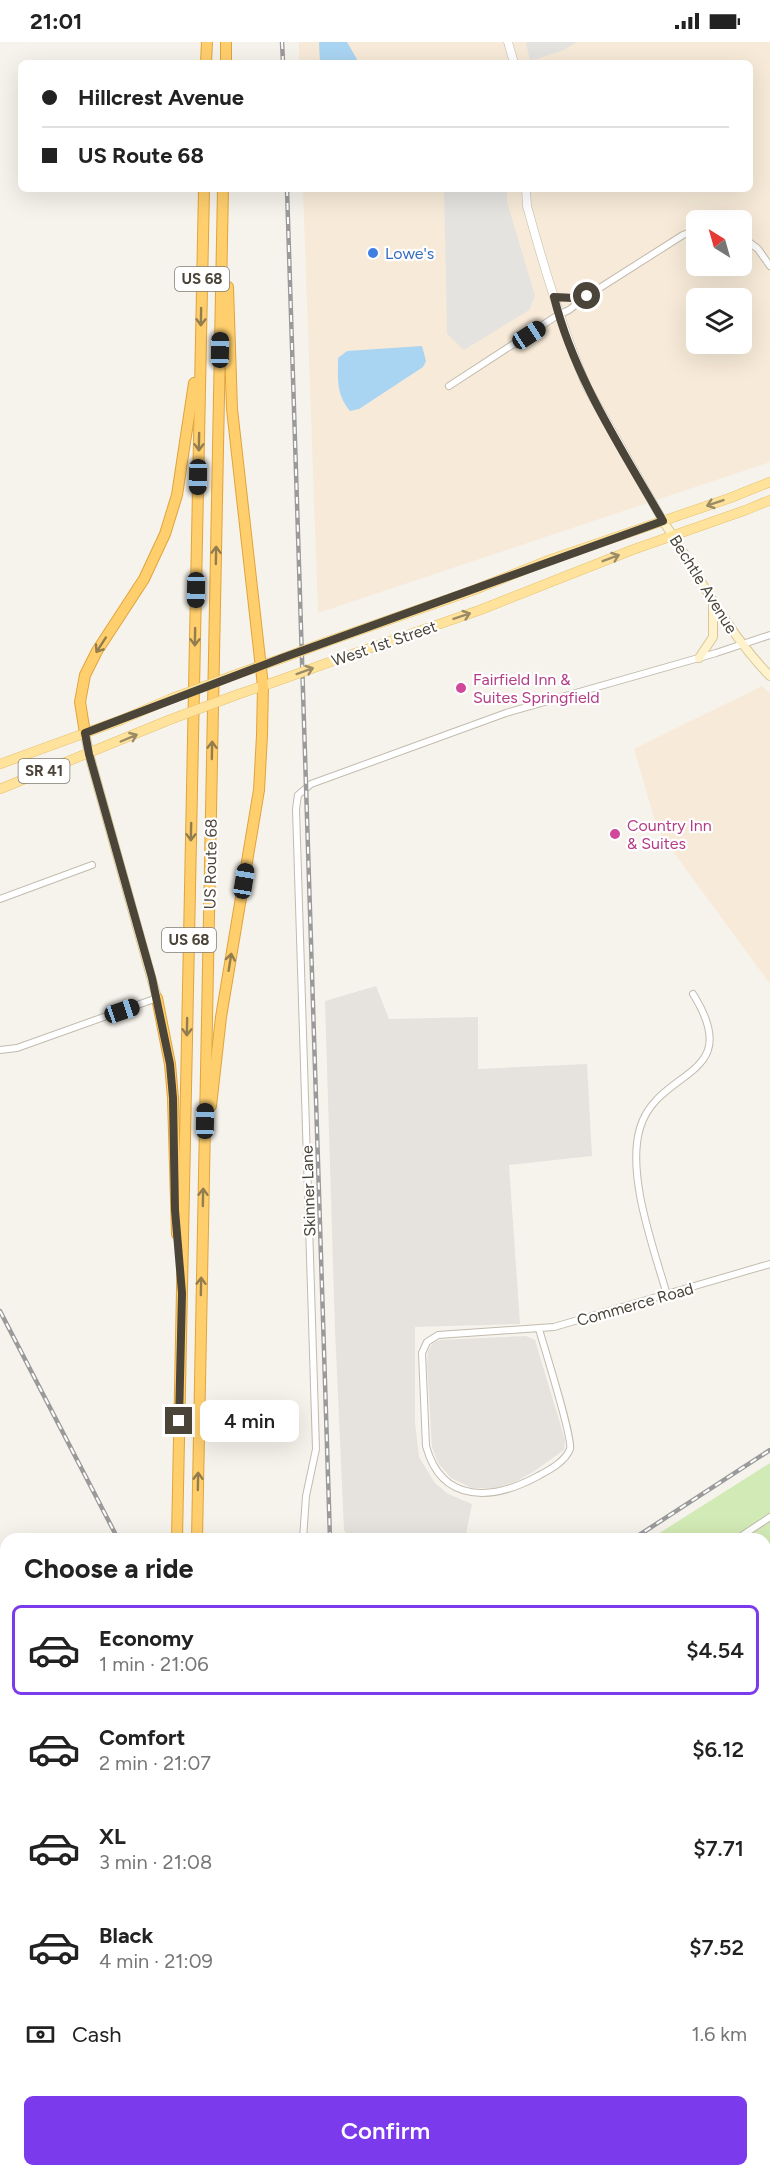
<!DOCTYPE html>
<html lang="en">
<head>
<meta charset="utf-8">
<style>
	body { margin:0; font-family:Figtree,sans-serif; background:#f6f6f6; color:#222; height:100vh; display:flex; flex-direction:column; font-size:22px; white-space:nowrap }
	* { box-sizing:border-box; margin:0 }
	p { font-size:20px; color:#767676 }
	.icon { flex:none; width:33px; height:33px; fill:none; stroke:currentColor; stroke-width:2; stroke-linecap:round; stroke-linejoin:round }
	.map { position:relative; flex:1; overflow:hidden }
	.side { position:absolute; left:0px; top:1491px; width:771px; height:644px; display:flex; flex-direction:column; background:#fff; border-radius:18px 18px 0 0; box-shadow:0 6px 24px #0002 }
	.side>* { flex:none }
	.hud { position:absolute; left:18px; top:18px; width:735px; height:132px; border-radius:9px; box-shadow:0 6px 24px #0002; display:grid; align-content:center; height:132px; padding:0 24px; background:#fff }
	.needle { width:39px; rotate:323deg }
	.controls { position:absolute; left:686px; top:168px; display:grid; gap:12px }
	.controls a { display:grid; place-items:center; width:66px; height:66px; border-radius:9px; background:#fff; box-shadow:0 6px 24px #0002; font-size:30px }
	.end { position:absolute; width:27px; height:27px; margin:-14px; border:8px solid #4b4439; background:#fff; box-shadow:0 0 0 3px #fff }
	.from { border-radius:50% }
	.bubble { position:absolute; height:42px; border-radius:9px; background:#fff; box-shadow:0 6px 24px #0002; font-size:20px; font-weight:600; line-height:42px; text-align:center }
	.car { position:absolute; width:18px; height:36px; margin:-18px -9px; border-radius:8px; box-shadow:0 0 4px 2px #0007; background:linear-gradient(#222 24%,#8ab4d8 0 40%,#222 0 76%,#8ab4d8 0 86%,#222 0) }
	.hud b { display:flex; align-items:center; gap:21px; height:57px; font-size:22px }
	.hud b+b { border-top:2px solid #e0e0e0 }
	.hud i { width:15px; height:15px; background:#222 }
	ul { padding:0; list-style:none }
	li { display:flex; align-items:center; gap:18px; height:90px; margin:0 12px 9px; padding:0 12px; border:3px solid transparent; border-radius:9px }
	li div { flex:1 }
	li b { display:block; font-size:22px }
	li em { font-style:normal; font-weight:600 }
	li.current { border-color:#7c3aed }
	li>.icon { width:54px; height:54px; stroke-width:1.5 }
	h2 { padding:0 24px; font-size:27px; line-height:72px }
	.pay { display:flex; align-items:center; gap:15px; height:66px; padding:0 24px; font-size:22px }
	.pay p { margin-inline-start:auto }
	.primary-button { display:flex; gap:12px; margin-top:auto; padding:12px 24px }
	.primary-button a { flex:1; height:69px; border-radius:9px; background:#7c3aed; color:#fff; font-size:24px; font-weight:600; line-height:69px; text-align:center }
	.status { display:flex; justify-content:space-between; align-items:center; height:42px; padding:0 30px; background:#fff; direction:ltr }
	.status svg { height:16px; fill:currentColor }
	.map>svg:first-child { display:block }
</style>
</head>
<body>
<div class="status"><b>21:01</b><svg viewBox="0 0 49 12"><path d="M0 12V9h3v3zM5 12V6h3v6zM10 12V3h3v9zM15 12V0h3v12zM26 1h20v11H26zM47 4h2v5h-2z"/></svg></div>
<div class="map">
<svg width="770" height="2134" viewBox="0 0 770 2134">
	<rect width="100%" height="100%" fill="#f6f3ec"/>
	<g fill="#f7ead8" fill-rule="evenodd">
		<path d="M299,0H770V420L318,571L303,147H750V21H299ZM696,178H741V224H696ZM696,256H741V302H696Z"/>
		<polygon points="762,644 770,651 770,942 658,789 634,707"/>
	</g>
	<g fill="#e6e2dd">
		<polygon points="376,944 389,977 478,975 478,1027 587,1022 592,1114 509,1123 520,1282 415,1285 415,1381 419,1415 435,1441 448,1452 472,1462 465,1497 349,1497 344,1488 335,1287 325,959"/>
		<polygon points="526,1294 535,1298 565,1398 564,1408 533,1430 515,1440 495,1446 472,1446 451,1436 438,1421 432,1405 427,1321 428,1309 433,1301 440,1298"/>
	</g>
	<polygon fill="#d2eab5" points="770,1421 770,2134 356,2134 356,2129 765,2128 765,1497 650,1497"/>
	<g fill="#e5e3e0">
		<polygon points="526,0 577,0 564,8 530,19"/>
		<polygon points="444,147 507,147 507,160 535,254 529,268 464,308 447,292"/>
	</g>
	<g fill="#a9d4f2">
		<polygon points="319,0 347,0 359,21 320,21"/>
		<path d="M422,304L426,319L423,325L359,367L350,369C336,352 338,337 338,316L347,309Z"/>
		<polygon points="6,1719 6,1811 0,1803 0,1720"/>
	</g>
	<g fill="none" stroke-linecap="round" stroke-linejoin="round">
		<g stroke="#a9d4f2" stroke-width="12">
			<polyline points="765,1740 770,1732"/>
			<polyline points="0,1893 6,1902"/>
			<polyline points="108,2134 109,2128"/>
			<polyline points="634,2134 635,2128"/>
		</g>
		<defs>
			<g id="minor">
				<polyline points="741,194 758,207 770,224"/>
				<polyline points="554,255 573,256 587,254"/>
				<polyline points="449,344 558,273 569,268 587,254 683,193 696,188"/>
				<polyline points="0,857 92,823"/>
				<polyline points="0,1008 17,1006 157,956"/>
				<path d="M667,1253C654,1207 626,1133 640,1086C658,1025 746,1037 693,952"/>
				<path d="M539,1287C544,1305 573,1396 570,1407C565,1420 549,1428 538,1434C494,1458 442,1463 426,1404L422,1311L427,1300L438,1293L554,1285L770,1222"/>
				<polyline points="303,1497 306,1454 316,1407 296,767 298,753 311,742 506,671 716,611 770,593"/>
				<polyline points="737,1497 770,1475"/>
				<polyline points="765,1612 770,1615"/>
				<polyline points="765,1667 770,1662"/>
				<polyline points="765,1882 770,1867"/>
				<polyline points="765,2049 770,2048"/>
				<polyline points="755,2128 756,2134"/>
				<polyline points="693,2134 698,2128"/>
			</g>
			<g id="tertiary">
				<polyline points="508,0 514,21"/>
				<path d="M526,147L527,164C544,226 562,286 587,345L663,479"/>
			</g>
			<g id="secondary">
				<path d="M663,479C698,531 726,589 770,634"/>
				<polyline points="699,616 713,595 713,559"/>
				<polyline points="85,691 89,712 157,956"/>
			</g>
			<g id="primary">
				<polyline points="326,600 474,548 549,518 730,456 770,440"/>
				<polyline points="327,621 480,568 632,508 746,468 770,458"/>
				<polyline points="240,631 283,616"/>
				<polyline points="239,652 283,637"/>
				<polyline points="0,722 121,678 170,657"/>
				<polyline points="0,747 169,678"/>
			</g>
			<g id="motorway">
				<polyline points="206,21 207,0"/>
				<polyline points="226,21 226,0"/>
				<polyline points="85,691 80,660 85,633 97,609 144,537 165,492 177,453 194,341"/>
				<polyline points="157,956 170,1022 173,1056 177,1192"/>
				<polyline points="211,1064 221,975 259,748 262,693 263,644 232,367 228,245"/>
				<polyline points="177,1497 204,147"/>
				<polyline points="197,1497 223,147"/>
				<polyline points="165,2134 165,2128"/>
				<polyline points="184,2134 184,2128"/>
			</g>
		</defs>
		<use href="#minor" stroke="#c2bbae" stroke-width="8"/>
		<use href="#tertiary" stroke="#c2bbae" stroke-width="9"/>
		<use href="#secondary" stroke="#d6c79b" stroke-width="10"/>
		<use href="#primary" stroke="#e6c16a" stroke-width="10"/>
		<use href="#motorway" stroke="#e0a43c" stroke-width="12"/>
		<use href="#minor" stroke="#fff" stroke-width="6"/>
		<use href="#tertiary" stroke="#fff" stroke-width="8"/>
		<use href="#secondary" stroke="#fff3cd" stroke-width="8"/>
		<use href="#primary" stroke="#ffe39c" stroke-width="9"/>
		<use href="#motorway" stroke="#ffcf6e" stroke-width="10"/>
		<defs>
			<g id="rail">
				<polyline points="282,0 283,21"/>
				<polyline points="287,147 330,1497"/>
				<polyline points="0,1269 118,1497"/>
				<polyline points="633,1497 770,1408"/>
				<polyline points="349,2134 349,2128"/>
			</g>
		</defs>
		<use href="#rail" stroke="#9a9a9a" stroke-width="4.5"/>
		<use href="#rail" stroke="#fff" stroke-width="2" stroke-dasharray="7" stroke-linecap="butt"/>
		<defs>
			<g id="primary-bridge">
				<polyline points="283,616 326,600"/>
				<polyline points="283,637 327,621"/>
				<polyline points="170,657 240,631"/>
				<polyline points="169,678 239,652"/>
			</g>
		</defs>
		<use href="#primary-bridge" stroke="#e6c16a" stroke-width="10" stroke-linecap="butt"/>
		<use href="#primary-bridge" stroke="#ffe39c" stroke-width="9"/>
	</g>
	<defs><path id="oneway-shaft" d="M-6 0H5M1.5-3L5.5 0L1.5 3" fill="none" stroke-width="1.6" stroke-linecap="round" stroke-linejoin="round" transform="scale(1.5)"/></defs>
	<g stroke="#937c4e">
		<use href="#oneway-shaft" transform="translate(201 275) rotate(91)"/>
		<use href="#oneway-shaft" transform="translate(199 400) rotate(91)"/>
		<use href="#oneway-shaft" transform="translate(216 513) rotate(-89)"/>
		<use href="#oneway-shaft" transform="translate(195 595) rotate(91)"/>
		<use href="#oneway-shaft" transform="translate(101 603) rotate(123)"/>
		<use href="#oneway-shaft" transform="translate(212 708) rotate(-89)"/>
		<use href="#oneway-shaft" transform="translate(191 790) rotate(91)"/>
		<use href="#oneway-shaft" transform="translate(230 920) rotate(-81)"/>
		<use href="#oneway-shaft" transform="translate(187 985) rotate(91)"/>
		<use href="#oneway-shaft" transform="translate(203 1155) rotate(-89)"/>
		<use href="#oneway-shaft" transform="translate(201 1244) rotate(-89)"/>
		<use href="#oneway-shaft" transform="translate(198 1439) rotate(-89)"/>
	</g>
	<g stroke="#9c8c66">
		<use href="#oneway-shaft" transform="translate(715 461) rotate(161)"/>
		<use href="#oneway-shaft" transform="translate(611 516) rotate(-21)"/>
		<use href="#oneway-shaft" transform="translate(462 574) rotate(-19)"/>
		<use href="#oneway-shaft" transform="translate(305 629) rotate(-20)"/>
		<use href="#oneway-shaft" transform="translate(129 696) rotate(-23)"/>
	</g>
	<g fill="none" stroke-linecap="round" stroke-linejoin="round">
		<path stroke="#4b4439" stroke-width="8" d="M179,1379L182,1251L175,1168L173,1056L170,1022L152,936L89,712L85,691L282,616L663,479C622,407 574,336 554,255L573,256L587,254"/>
	</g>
	<circle fill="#3f7fe0" stroke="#fff" stroke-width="2" cx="373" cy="211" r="6"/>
	<g fill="#d1479c" stroke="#fff" stroke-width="2">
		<circle cx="461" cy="646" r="6"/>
		<circle cx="615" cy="792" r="6"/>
	</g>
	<g text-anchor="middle" stroke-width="4.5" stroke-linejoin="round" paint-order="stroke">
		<g fill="#fff" stroke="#817c74" stroke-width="1.5">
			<rect x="175" y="225" width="54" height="24" rx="4.5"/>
			<rect x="18.5" y="717" width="51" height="24" rx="4.5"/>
			<rect x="162" y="886" width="54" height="24" rx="4.5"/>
		</g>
		<g font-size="15" font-weight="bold" fill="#4b4439">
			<text x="202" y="242">US 68</text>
			<text x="44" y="734">SR 41</text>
			<text x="189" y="903">US 68</text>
		</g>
		<g font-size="16" fill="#366cbe" stroke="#fff" text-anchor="start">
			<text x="385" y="217">Lowe's</text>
		</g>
		<g font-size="16" fill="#4b4439" stroke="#fff">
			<text transform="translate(704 542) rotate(58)" y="6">Bechtle Avenue</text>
			<text transform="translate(384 601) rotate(-19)" y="6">West 1st Street</text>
			<text transform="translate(210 822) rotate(-89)" y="6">US Route 68</text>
			<text transform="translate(308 1149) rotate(-92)" y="6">Skinner Lane</text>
			<text transform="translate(635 1262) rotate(-16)" y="6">Commerce Road</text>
		</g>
		<g font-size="16" fill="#b23c85" stroke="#fff" text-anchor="start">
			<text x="473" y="643">Fairfield Inn &amp;<tspan x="473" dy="18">Suites Springfield</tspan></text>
			<text x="627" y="789">Country Inn<tspan x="627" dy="18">&amp; Suites</tspan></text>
		</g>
	</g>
</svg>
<div class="controls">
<a><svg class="needle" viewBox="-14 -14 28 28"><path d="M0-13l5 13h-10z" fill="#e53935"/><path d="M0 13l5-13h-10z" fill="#767676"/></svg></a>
<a><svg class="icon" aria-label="layers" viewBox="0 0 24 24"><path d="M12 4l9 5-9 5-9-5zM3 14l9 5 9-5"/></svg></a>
</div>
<i class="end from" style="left:587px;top:254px"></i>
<i class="end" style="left:179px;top:1379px"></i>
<div class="bubble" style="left:200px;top:1358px;width:99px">4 min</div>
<i class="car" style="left:529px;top:293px;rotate:57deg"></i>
<i class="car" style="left:220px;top:308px;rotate:1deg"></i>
<i class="car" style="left:198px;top:435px;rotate:181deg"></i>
<i class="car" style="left:196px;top:548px;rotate:181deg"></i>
<i class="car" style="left:244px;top:839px;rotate:9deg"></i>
<i class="car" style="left:122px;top:969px;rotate:71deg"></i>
<i class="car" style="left:205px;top:1079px;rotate:1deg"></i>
<div class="hud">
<b><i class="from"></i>Hillcrest Avenue</b>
<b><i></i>US Route 68</b>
</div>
<section class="side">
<h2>Choose a ride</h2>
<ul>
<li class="current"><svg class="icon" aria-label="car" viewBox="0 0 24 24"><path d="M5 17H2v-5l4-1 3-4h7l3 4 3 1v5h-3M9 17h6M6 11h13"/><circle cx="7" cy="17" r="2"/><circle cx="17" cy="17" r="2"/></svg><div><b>Economy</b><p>1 min · 21:06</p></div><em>$4.54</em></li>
<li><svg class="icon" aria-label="car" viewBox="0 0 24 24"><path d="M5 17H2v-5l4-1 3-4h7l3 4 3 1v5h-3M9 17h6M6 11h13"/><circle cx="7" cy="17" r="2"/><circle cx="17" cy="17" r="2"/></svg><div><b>Comfort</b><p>2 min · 21:07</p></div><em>$6.12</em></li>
<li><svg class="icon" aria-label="car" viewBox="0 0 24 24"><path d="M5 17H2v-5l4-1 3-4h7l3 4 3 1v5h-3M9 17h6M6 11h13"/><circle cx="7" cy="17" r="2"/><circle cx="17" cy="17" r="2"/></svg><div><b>XL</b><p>3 min · 21:08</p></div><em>$7.71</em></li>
<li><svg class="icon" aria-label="car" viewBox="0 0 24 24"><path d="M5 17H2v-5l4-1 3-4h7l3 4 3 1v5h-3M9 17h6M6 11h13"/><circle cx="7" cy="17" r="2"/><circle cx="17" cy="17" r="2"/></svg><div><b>Black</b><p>4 min · 21:09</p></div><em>$7.52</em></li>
</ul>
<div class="pay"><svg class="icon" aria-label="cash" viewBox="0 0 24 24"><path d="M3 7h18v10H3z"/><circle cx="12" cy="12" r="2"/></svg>Cash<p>1.6 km</p></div>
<div class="primary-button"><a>Confirm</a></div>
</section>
</div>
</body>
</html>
